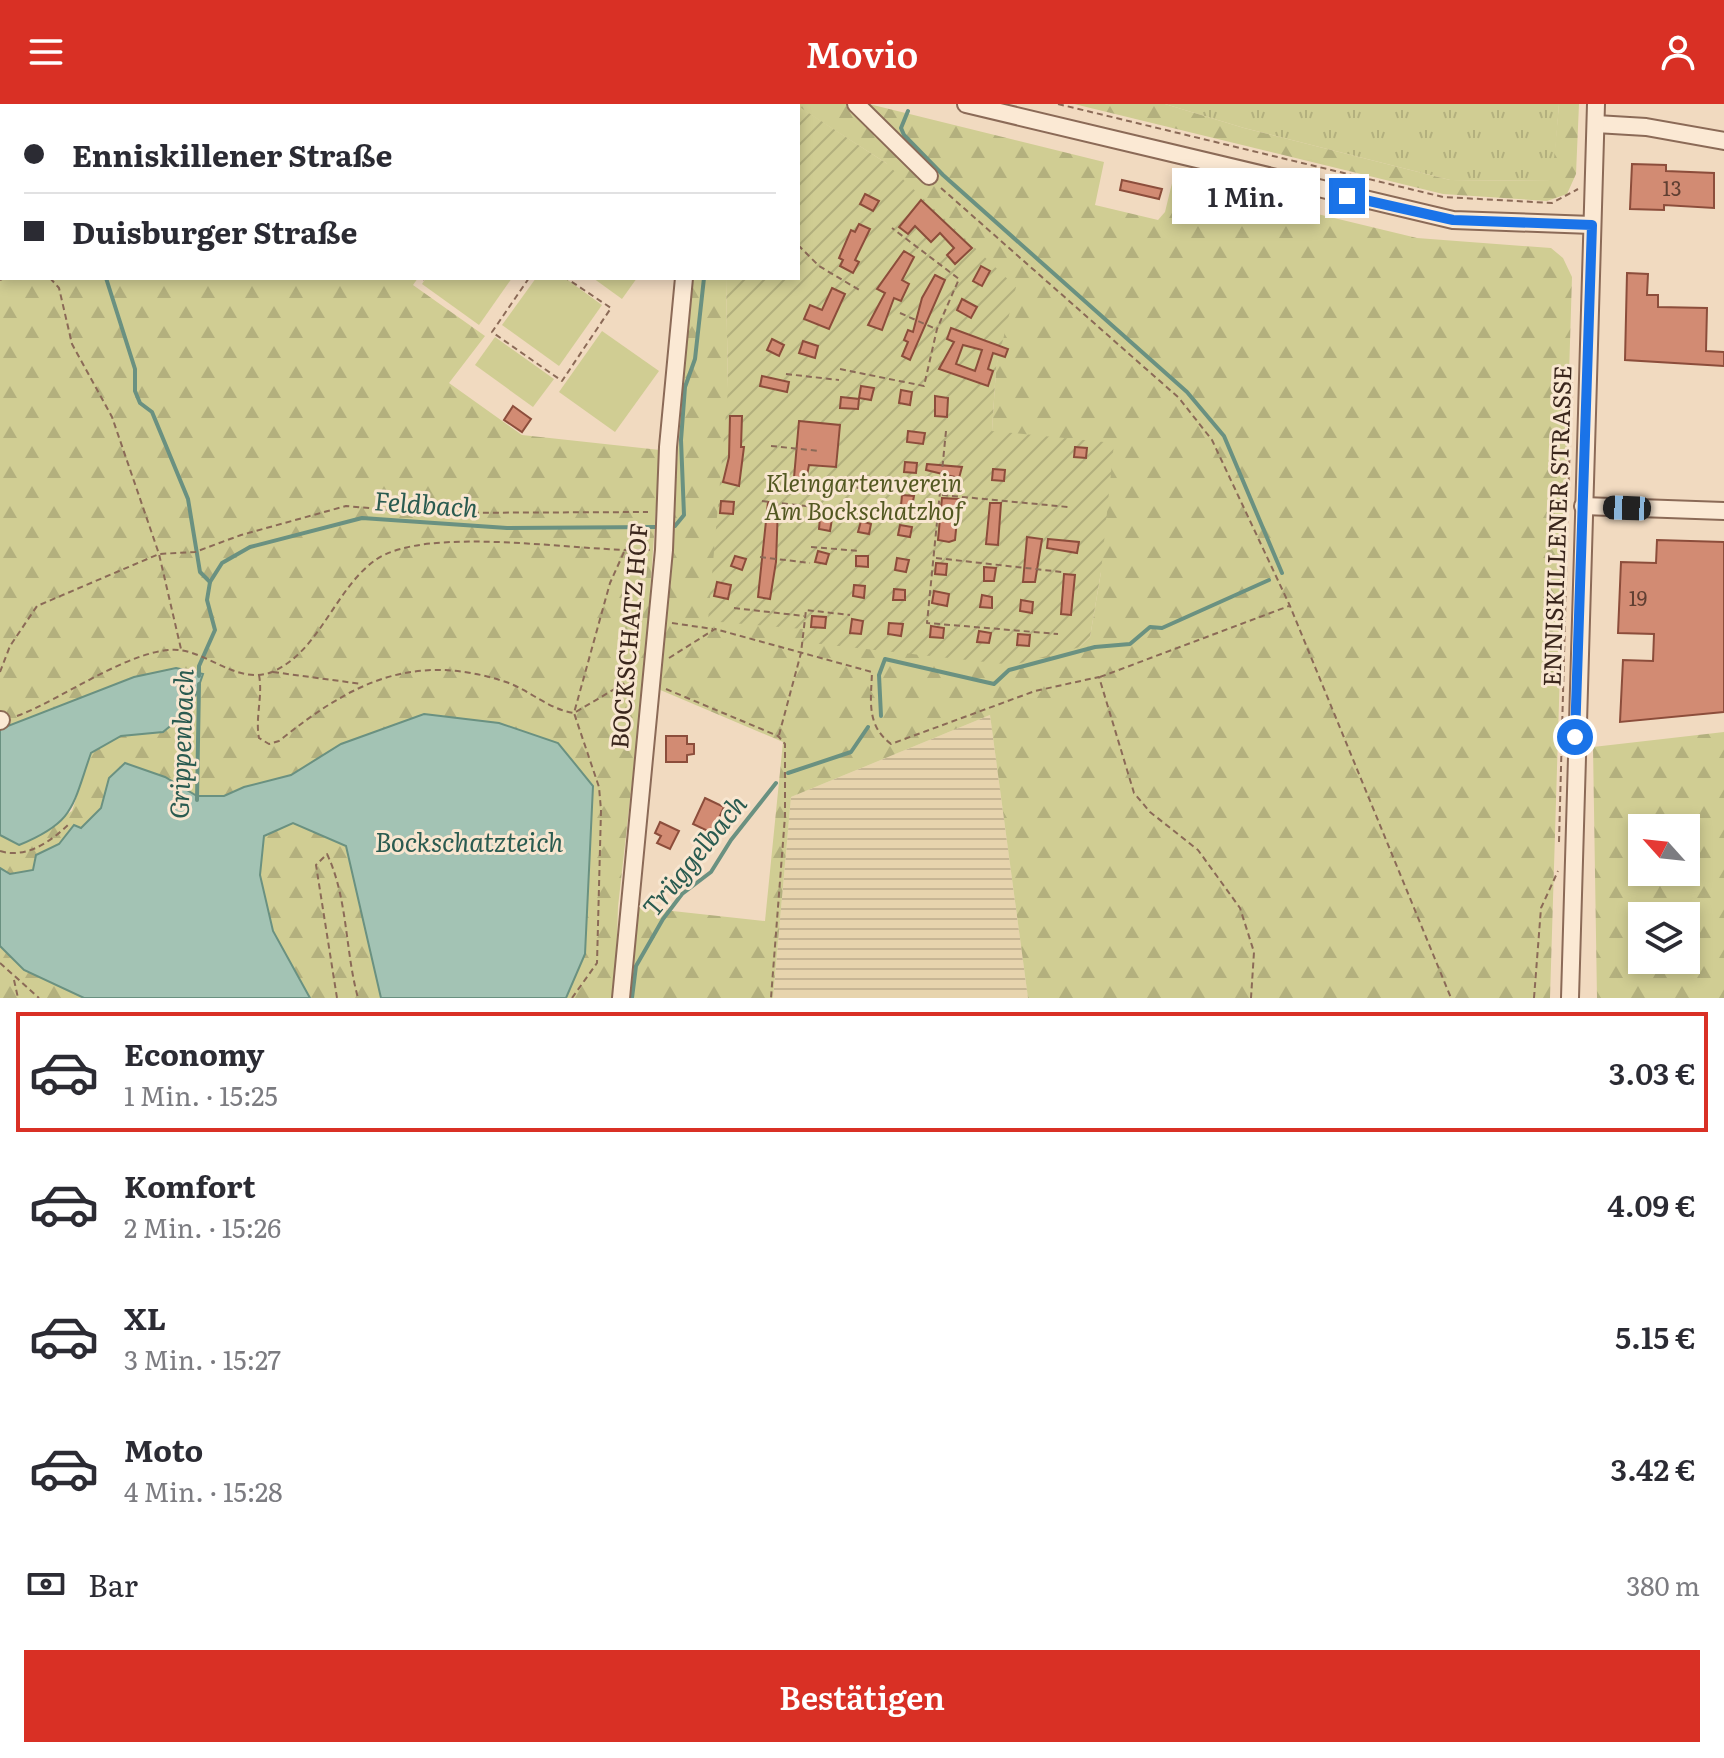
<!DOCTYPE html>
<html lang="de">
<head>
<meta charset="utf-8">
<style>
	body { margin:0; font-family:Literata,serif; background:#f7f7f7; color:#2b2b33; height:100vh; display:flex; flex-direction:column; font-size:30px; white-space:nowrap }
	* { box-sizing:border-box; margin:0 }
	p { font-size:26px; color:#7c7c81 }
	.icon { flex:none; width:44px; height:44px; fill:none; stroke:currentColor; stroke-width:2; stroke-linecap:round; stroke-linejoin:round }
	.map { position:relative; height:894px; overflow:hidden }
	.side { display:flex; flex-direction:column; background:#fff; flex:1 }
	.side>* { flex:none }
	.banner { position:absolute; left:0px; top:0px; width:800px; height:176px; box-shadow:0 4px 12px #0003; display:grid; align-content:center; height:176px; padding:0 24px; background:#fff }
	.needle { width:52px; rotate:297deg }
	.tools { position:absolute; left:1628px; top:710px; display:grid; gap:16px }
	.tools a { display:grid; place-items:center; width:72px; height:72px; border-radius:0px; background:#fff; box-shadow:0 4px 12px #0003; font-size:40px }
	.end { position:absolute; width:36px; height:36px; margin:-18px; border:10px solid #1a73e8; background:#fff; box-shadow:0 0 0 4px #fff }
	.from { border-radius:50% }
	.bubble { position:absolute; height:56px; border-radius:0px; background:#fff; box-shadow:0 4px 12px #0003; font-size:26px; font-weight:600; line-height:56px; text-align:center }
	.car { position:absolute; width:24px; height:48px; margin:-24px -12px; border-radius:10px; box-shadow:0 0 6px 2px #0007; background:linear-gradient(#222 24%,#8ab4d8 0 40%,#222 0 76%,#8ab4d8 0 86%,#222 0) }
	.banner b { display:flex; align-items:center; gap:28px; height:76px; font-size:30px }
	.banner b+b { border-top:2px solid #e1e1e2 }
	.banner i { width:20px; height:20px; background:#2b2b33 }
	ul { padding:14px 0 0; list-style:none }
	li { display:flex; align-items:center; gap:24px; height:120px; margin:0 16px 12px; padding:0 8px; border:4px solid transparent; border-radius:0px }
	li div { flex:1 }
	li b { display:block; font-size:30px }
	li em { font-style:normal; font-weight:600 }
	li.on { border-color:#d93025 }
	li>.icon { width:72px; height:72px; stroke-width:1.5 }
	.pay { display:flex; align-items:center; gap:20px; height:88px; padding:0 24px; font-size:30px }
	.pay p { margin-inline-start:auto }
	.primary-button { display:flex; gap:16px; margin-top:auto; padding:16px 24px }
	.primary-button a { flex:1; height:92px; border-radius:0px; background:#d93025; color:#fff; font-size:32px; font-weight:600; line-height:92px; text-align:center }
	header { display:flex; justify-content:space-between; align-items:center; height:104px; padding:0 24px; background:#d93025; color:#fff; font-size:36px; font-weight:600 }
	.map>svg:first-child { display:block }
</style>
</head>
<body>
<header><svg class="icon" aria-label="menu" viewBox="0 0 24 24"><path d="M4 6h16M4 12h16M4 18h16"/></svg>Movio<svg class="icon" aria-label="person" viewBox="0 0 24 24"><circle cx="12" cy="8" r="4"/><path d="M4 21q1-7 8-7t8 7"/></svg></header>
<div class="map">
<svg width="1724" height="894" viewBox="0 0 1724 894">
	<defs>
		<pattern id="farmland-rules" width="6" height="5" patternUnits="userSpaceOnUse" patternTransform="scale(2)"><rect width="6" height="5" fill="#e7d4ad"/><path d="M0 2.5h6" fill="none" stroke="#c7b694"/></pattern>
		<pattern id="grass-tufts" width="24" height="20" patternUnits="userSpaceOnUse" patternTransform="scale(2)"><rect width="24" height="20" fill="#d0cd93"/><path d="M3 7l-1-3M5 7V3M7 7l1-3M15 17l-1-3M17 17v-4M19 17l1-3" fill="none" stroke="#b3b07e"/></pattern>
		<pattern id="forest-firs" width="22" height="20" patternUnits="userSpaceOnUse" patternTransform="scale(2)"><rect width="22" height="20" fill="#d0cd93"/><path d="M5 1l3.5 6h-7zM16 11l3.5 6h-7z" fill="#b3b07e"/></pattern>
		<pattern id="garden-furrows" width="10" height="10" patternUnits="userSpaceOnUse" patternTransform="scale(2)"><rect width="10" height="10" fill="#d0cd93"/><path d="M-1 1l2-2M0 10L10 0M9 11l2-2" fill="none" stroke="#b3b07e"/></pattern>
	</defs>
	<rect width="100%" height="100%" fill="#f1dac0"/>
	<polygon fill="url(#farmland-rules)" points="990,611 1028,894 773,894 791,693"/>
	<polygon fill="url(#grass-tufts)" points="1165,0 1559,0 1553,77 1450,76 1244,24"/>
	<g fill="url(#forest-firs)" fill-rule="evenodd">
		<polygon points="0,0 254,0 2,2 2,174 418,174 413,181 485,232 449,279 522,331 660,346 645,562 618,803 615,894 566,894 585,850 341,640 291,671 244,683 225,692 197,692 165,673 109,674 101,703 81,724 74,722 59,740 36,751 33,766 10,770 0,764 0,731 19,741 72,707 91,649 121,632 163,628 202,571 176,564 134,573 0,625"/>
		<path d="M794,0H869L1104,58L1095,101L1158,116L1165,108L1173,75L1417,134L1551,144L1563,154L1572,173L1550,894H1028L990,611L791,693L773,894H628L636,803L765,817L783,638L658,585C673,448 679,311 691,174H726L728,285L803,525L802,537L1080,543L1090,533L1101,468L992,327L996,264L1002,233L886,59Z"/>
		<polygon points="1074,0 1165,0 1244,24 1450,76 1552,77 1559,0 1579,0 1576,70 1567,90 1547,97 1443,90"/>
		<path d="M1724,628V894H1597L1593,643ZM1642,724H1686V768H1642ZM1642,812H1686V856H1642Z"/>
		<polygon points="293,719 346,741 381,894 310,894 273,827 260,771 264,732"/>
		<polygon points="0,842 24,866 84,894 0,894"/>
	</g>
	<polygon fill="url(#garden-furrows)" points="798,2 886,59 1016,183 996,264 992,327 1114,339 1101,468 1090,533 1080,543 1013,561 802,538 803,525 708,517 728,285 726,174 798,174"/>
	<g fill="#d0cd93">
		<polygon points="426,174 512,174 479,221 422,180"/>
		<polygon points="536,174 565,174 602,201 559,262 502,221"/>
		<polygon points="593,174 637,174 622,195"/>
		<polygon points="602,227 659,267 615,328 559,288"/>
		<polygon points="495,233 554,275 533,303 475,261"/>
	</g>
	<g fill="#a3c3b4" stroke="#6a9181" stroke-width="2">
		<path d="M176,564L203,570L191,605L163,628L121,632L91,649C72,703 75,718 19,741L0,731V625L134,573Z"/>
		<polygon points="424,610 499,619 558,639 593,682 585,850 566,894 381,894 346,742 293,719 264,732 260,771 273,827 310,894 84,894 24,866 0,842 0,764 10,770 33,766 36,751 59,740 74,721 81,724 101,704 109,674 125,659 165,673 197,692 224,692 244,683 291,671 341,640"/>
	</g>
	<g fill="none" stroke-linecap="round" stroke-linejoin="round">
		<g stroke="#6a9181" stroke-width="4">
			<polyline points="90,0 90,2"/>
			<polyline points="737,2 738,0"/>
			<polyline points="908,7 901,24 904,31 943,71 1187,288 1224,332 1282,469"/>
			<polyline points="106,174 135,265 135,287 140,299 152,308 188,395 200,468 210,478"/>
			<polyline points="675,422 684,411 681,336 685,283 695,255 704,174"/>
			<polyline points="199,572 199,562 215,526 207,496 210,478 222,459 250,443 362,414 507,424 658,423"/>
			<polyline points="881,612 879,571 885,555 994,580 1009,566 1095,543 1130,540 1150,523 1162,524 1269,476"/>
			<polyline points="788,669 851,648 868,623"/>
			<polyline points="197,696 199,580"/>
			<polyline points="632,894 636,862 663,815 682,790 711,768 731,736 776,679"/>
		</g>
	</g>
	<g fill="#d28b73" stroke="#8c4d3b" stroke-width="2" fill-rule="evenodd">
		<polygon points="1632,60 1666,61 1666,67 1714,69 1714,104 1664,101 1664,106 1630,105"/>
		<polygon points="1122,76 1162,85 1159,95 1120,86"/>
		<polygon points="865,90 879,97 873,107 860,100"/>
		<polygon points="921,96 972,144 955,160 947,151 954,144 940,129 931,138 915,122 908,130 899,123"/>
		<polygon points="859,120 870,125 855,156 859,158 853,169 840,162 843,156 839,154 851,126 855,128"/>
		<polygon points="904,147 914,153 902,176 909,180 901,197 894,194 882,226 868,221 885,189 877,185"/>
		<polygon points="981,162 990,167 982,182 973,177"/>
		<polygon points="1627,169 1648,170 1647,191 1658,191 1658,203 1707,204 1706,247 1724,248 1724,262 1625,256"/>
		<polygon points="935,171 945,176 910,256 902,252 908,238 904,236 908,226 913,228 922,194"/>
		<polygon points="832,184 845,190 829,225 804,215 810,201 822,206"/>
		<polygon points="962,195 977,203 971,214 957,206"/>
		<path d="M951,224L1008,245L1005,253L993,249L988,265L993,267L988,282L939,265L954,238L947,235ZM963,241L982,246L975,267L956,260Z"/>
		<polygon points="772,235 784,241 779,252 767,246"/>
		<polygon points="803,237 818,242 815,254 799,249"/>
		<polygon points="762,272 789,278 787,288 760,282"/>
		<polygon points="861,282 874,284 871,296 859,294"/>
		<polygon points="901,286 912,288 910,301 899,299"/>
		<polygon points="935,292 948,294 947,313 935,312"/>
		<polygon points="841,293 859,295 858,305 840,304"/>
		<polygon points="513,302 531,315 522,328 504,316"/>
		<polygon points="730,312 742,312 741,343 744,343 739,382 723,378 729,353"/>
		<polygon points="799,317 840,321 836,363 809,361 804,387 793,385"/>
		<polygon points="908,327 925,329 923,340 907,338"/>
		<polygon points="1075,343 1087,344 1086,354 1074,353"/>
		<polygon points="905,358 917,359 916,369 904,368"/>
		<polygon points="927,360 962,363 959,374 926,366"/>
		<polygon points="993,365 1005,366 1004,377 992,376"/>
		<polygon points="902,391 914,392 912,403 901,402"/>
		<polygon points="942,394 959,395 955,436 949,438 938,436"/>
		<polygon points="721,397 734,398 733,410 720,409"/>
		<polygon points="768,398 776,399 778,403 776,458 770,495 758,493"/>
		<polygon points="990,399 1001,399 998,441 986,440"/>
		<polygon points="820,414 832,415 830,427 819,425"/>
		<polygon points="861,417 871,420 869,430 858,428"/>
		<polygon points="900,421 912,423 910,433 898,431"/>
		<polygon points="1027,433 1042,435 1035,478 1023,478"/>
		<polygon points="1048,435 1079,438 1077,449 1047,444"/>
		<polygon points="1657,436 1724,438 1724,608 1620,618 1623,556 1653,557 1654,530 1618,529 1621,458 1656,459"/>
		<polygon points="818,447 829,450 826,460 815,458"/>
		<polygon points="735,452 746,455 742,466 731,462"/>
		<polygon points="856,452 868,452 868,463 856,462"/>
		<polygon points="897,454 909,456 906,468 895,466"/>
		<polygon points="936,459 947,460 946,471 935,470"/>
		<polygon points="984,463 996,464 994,477 984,477"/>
		<polygon points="1064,470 1075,471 1071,511 1061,510"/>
		<polygon points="717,478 731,481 728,495 714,492"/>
		<polygon points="854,481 865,482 864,494 853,492"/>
		<polygon points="894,485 905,486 905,496 893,496"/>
		<polygon points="934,487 949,490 947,502 932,499"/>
		<polygon points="982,491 992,493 992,504 980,503"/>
		<polygon points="1021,496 1033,498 1032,509 1020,507"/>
		<polygon points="812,512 826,513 825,524 811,523"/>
		<polygon points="852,515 863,517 861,530 850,529"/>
		<polygon points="889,519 903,520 901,532 888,530"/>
		<polygon points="931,522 944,524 943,534 930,533"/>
		<polygon points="979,527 991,529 989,539 977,538"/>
		<polygon points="1018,530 1030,531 1029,542 1017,541"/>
		<polygon points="666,632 687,632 687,640 694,640 694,650 687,651 687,658 666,658"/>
		<polygon points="705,694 724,703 712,729 693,720"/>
		<polygon points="660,718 679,727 670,745 657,739 661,732 655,729"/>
	</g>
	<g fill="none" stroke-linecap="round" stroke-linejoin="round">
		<defs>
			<g id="minor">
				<polyline points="856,0 929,72"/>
				<polyline points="966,0 1453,116 1592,121"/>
				<polyline points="700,2 700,0"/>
				<polyline points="1596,20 1646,23 1724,37"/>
				<polyline points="1583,402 1724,407"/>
				<polyline points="0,617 1,616"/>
				<polyline points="621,894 664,446 668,343 684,174"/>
				<polyline points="1570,894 1596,0"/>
			</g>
		</defs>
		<use href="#minor" stroke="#8b6a57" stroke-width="20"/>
		<g stroke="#8b6a57" stroke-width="2" stroke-dasharray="6 4" stroke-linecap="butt">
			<polyline points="5,0 6,2"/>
			<polyline points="392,0 395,2"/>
			<polyline points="1058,0 1443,93 1552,99 1578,85"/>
			<polyline points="365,2 367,0"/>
			<polyline points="473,2 474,0"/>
			<polyline points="941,84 1179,294 1212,336 1290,502 1451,894"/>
			<polyline points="798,141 819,162 861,187"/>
			<polyline points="50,174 59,184 72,240 112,313 159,450 181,545"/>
			<polyline points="529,174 492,228 562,277 611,204 566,174"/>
			<polyline points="0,176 4,174"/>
			<polyline points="423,176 424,174"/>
			<polyline points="900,209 936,225"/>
			<polyline points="840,265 924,282 937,225 959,175 892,124"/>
			<polyline points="786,270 839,276"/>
			<polyline points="946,327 927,519 1058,530"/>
			<polyline points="771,342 820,347"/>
			<polyline points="817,380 859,384"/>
			<polyline points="942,391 1068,403"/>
			<polyline points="762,397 815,403"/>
			<polyline points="1568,399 1572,273"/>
			<polyline points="811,443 860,447"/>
			<polyline points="760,453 810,459"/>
			<polyline points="936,454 1062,468"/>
			<polyline points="734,504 804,512"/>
			<polyline points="672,519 713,525"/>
			<path d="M669,554L715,525L872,568C871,597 866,621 891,640L1035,587L1099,573L1134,689L1150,708L1198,746L1240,804L1254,848L1251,894"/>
			<polyline points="0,568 10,542 37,502 159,450 195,448 241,431 346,402 425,409 648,408"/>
			<polyline points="273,568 362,580"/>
			<path d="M259,571C263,592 255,613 259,634L269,640L279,637C351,579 413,547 506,578C529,586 550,606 574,609L635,573"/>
			<polyline points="1100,573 1289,502"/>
			<polyline points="666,585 778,632 785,640 785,712 771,894"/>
			<path d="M17,612C61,596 134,542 179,546C209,549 239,581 272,568C319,548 334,487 374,457C425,419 583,449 650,446"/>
			<polyline points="779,631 801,549 806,506 850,511"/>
			<polyline points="1559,738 1568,405"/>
			<path d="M0,747C26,755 50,738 68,721"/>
			<polyline points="0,859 39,894"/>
			<polyline points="14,876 18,894"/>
			<path d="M337,894L316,761L327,750C348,794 345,847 358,894"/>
			<polyline points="572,894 597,859 601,706 599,683 574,609 610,479 624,448"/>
			<polyline points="1534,894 1541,804 1558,767"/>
		</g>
		<use href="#minor" stroke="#fbe9d4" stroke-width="16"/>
	</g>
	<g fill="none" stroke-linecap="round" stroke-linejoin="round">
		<polyline stroke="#1a73e8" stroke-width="10" points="1347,92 1453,116 1592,121 1575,633"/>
	</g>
	<g text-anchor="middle" stroke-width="6" stroke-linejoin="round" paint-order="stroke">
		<g font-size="20" fill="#603f32">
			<text x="1672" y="92">13</text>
			<text x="1638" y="502">19</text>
		</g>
		<g font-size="24" font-style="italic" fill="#535821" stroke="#f8e6d0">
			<text x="864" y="388">Kleingartenverein<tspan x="864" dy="28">Am Bockschatzhof</tspan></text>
		</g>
		<g font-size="24" fill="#3a261c" stroke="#f8e6d0">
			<text transform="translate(1558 422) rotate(-88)" y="8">ENNISKILLENER STRASSE</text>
			<text transform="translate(630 532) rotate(-85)" y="8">BOCKSCHATZ HOF</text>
		</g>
		<g font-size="26" font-style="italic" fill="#2a5b50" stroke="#f8e6d0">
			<text transform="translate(426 401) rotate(4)" y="9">Feldbach</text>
			<text transform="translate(182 640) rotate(-88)" y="9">Grippenbach</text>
			<text x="469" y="748">Bockschatzteich</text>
			<text transform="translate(695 752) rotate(-51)" y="9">Trüggelbach</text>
		</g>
	</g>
</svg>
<div class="tools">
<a><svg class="needle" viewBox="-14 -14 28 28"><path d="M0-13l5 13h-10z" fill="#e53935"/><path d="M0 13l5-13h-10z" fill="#7c7c81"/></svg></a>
<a><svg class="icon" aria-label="layers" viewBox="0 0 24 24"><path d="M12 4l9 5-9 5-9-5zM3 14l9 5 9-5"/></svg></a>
</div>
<i class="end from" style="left:1575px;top:633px"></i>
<i class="end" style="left:1347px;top:92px"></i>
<div class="bubble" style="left:1172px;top:64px;width:148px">1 Min.</div>
<i class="car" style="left:1627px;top:404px;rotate:272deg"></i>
<div class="banner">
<b><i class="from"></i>Enniskillener Straße</b>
<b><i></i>Duisburger Straße</b>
</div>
</div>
<section class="side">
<ul>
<li class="on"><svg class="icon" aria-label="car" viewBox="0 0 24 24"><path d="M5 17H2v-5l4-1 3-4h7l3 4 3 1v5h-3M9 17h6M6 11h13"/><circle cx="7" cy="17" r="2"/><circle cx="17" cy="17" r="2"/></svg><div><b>Economy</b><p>1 Min. · 15:25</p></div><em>3.03 €</em></li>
<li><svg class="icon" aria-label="car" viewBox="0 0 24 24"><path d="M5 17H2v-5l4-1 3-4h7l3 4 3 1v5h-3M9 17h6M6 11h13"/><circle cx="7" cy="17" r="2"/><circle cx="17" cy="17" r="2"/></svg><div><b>Komfort</b><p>2 Min. · 15:26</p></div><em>4.09 €</em></li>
<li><svg class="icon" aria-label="car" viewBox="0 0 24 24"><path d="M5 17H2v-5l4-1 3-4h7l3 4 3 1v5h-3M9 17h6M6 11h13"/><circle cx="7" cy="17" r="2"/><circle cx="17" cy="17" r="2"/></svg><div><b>XL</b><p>3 Min. · 15:27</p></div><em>5.15 €</em></li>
<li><svg class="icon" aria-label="car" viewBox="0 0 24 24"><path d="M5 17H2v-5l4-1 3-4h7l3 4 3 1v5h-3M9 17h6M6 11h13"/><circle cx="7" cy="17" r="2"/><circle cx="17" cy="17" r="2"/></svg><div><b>Moto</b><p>4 Min. · 15:28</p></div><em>3.42 €</em></li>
</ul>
<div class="pay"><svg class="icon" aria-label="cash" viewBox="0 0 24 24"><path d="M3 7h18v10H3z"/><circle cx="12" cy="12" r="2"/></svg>Bar<p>380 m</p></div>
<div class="primary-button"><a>Bestätigen</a></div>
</section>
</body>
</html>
